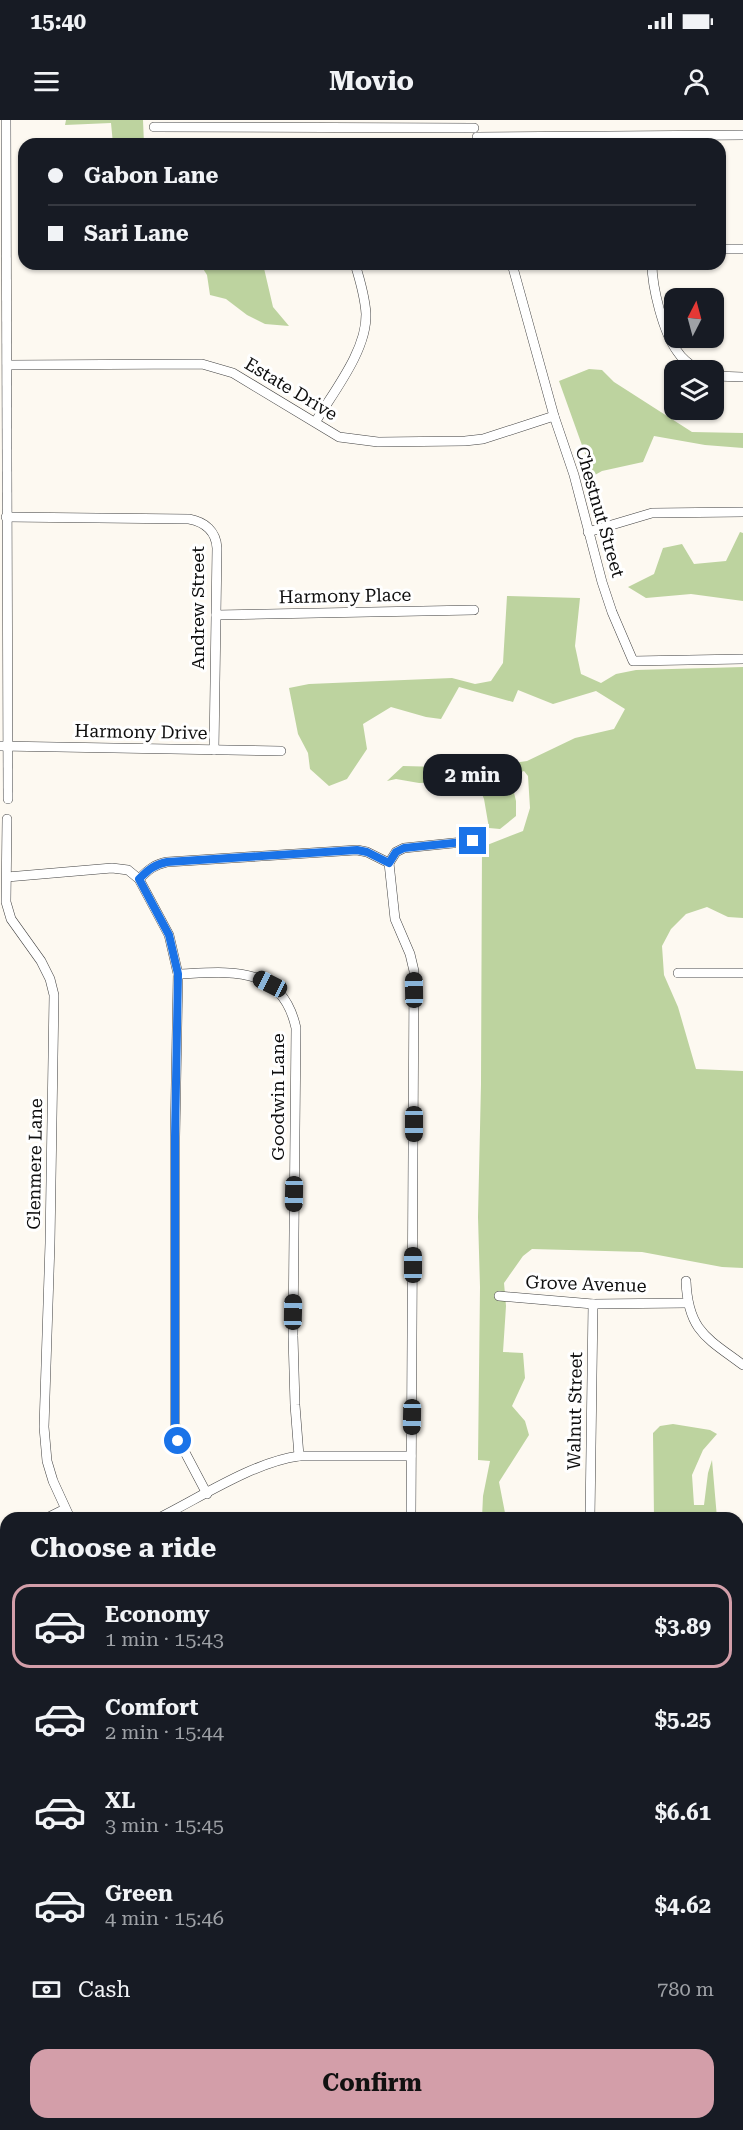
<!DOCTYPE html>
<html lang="en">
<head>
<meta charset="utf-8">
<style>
	body { margin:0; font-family:"Roboto Serif",serif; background:#242831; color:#f1f3f6; height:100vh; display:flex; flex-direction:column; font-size:22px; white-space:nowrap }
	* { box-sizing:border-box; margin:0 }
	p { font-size:20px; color:#9ea1a6 }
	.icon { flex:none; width:33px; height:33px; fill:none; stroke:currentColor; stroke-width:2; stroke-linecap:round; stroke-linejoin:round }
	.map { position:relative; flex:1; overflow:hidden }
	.side { position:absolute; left:0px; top:1392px; width:744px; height:618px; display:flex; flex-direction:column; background:#171b24; border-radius:18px 18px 0 0; box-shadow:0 2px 4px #0004 }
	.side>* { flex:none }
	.banner { position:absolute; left:18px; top:18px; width:708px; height:132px; border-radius:18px; box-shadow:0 2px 4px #0004; display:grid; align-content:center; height:132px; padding:0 30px; background:#171b24 }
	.needle { width:39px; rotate:6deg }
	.fabs { position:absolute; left:664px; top:168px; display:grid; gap:12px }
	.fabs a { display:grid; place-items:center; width:60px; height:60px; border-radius:12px; background:#171b24; box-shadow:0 2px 4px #0004; font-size:30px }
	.end { position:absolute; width:27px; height:27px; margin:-14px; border:8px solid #1a73e8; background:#fff; box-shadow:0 0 0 3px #fff }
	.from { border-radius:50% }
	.bubble { position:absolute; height:42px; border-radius:18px; background:#171b24; box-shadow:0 2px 4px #0004; font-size:20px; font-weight:700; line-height:42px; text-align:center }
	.car { position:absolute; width:18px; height:36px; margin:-18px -9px; border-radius:8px; box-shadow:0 0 4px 2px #0007; background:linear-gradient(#222 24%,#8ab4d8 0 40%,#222 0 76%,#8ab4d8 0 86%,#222 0) }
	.banner b { display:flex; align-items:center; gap:21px; height:57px; font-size:22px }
	.banner b+b { border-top:2px solid #363941 }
	.banner i { width:15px; height:15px; background:#f1f3f6 }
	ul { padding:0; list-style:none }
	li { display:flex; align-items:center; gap:18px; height:84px; margin:0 12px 9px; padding:0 18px; border:3px solid transparent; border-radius:18px }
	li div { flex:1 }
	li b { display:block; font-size:22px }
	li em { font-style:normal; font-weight:700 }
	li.current { border-color:#d39ea9 }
	li>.icon { width:54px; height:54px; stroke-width:1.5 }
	h2 { padding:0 30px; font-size:27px; line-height:72px }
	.pay { display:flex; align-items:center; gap:15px; height:66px; padding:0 30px; font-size:22px }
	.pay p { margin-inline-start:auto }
	.cta { display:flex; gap:12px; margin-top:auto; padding:12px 30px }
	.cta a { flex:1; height:69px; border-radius:18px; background:#d39ea9; color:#111; font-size:24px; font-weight:700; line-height:69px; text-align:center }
	.status { display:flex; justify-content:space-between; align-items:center; height:42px; padding:0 30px; background:#171b24; direction:ltr }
	.status svg { height:16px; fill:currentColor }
	header { display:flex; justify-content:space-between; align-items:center; height:78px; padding:0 30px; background:#171b24; font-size:27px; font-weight:700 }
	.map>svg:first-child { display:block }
</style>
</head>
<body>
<div class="status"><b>15:40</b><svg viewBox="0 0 49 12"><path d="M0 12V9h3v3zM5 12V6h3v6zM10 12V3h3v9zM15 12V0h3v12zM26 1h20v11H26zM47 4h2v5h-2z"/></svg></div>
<header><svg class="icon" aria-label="menu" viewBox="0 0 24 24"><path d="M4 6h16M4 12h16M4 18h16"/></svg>Movio<svg class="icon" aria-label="person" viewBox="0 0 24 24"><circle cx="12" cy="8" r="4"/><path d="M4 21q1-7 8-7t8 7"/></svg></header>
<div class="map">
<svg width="743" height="2010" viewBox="0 0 743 2010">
	<rect width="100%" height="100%" fill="#fdf9f1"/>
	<g fill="#bdd39f">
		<polygon points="66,0 143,0 144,24 113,24 111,3 65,5"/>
		<polygon points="200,144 263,144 273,187 289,206 265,204 247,195 226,179 210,175 207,155"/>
		<polygon points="589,249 602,250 614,262 692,312 743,313 743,328 705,325 654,316 643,342 602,351 593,356 559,261"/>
		<polygon points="740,412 743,413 743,481 691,474 646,478 628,467 654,454 663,428 682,424 694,444 726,441"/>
		<polygon points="507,476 580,478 575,526 581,554 601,563 616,554 636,550 743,547 743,798 728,797 707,787 686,794 671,809 662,826 664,855 678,887 696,949 743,951 743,1148 722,1147 642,1132 532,1129 523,1136 504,1163 506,1186 503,1232 523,1233 525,1258 512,1286 525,1301 529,1315 499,1362 506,1398 482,1398 483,1376 490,1341 478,1340 480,1167 478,1097 481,964 482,727 523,711 530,688 528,656 524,651 510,656 516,681 516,696 500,709 489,708 484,679 476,660 454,657 443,662 419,663 396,659 387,661 403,646 442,647 466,650 527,641 575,618 614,609 625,589 596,571 553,584 518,570 513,582 459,567 441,599 426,597 391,587 363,604 367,629 347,659 329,666 310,649 308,633 298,614 289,568 309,564 452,558 475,564 491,561 503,543"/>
		<polygon points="673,1304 710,1310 717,1314 703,1330 692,1355 694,1385 704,1385 708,1353 712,1340 717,1398 654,1398 653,1313 660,1306"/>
		<polygon points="6,1951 6,2004 37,2004 37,2010 0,2010 0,1954"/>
		<polygon points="326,2004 503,2004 503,2010 315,2010 321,2009"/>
	</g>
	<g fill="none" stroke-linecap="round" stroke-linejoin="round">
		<defs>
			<g id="minor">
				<polyline points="6,0 8,679"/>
				<polyline points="154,7 474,8"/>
				<polyline points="477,17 743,15"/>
				<polyline points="720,129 743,129"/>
				<polyline points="512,144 554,296 574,355 602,462 612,492 633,541 743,539"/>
				<path d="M652,144C652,167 663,212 677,231C682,239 690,245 698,250"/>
				<polyline points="8,245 202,244 233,253 339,317 378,322 465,321 483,319 554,296"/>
				<polyline points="714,256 743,257"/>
				<path d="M316,301C334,271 367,230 366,194C365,177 360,160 355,144"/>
				<path d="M6,397L189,399C205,402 216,411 217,428L214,630"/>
				<polyline points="588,412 652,393 743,392"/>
				<polyline points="216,495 474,490"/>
				<polyline points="0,626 281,631"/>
				<polyline points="7,699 6,782 11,799 41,841 50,859 54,875 50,1123 44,1307 47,1341 53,1361 70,1398"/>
				<polyline points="389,743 396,732 404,728 473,721"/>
				<polyline points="7,757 112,748 128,750 139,759 169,815 178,854 175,1017 175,1304 179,1321 207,1374"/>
				<path d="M139,759C148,750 155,744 167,742L357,730L367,732L389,743L395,799L410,834L414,851L411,1398"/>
				<polyline points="678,853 743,853"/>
				<path d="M178,854C230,852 282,844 296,908L293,1216L295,1285L299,1336"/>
				<path d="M686,1161C688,1211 707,1218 743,1245"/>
				<polyline points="499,1176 593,1184 688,1183"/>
				<polyline points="47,1398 65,1389"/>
				<path d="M159,1398C201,1377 254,1342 299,1336H411"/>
				<polyline points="590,1398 593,1184"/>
				<polyline points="0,1416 6,1415"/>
				<polyline points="0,1785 6,1782"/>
				<polyline points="738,1810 743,1810"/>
				<polyline points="596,2004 596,2010"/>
			</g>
			<g id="major">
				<polyline points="0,1691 6,1702"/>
				<polyline points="0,1710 6,1722"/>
				<polyline points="165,2004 169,2010"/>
			</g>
		</defs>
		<use href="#minor" stroke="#414141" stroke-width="10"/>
		<use href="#major" stroke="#1f1f1f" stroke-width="14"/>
		<use href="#minor" stroke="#fff" stroke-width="9"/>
		<use href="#major" stroke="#e8bf76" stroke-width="12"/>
	</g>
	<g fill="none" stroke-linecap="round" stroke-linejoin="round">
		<path stroke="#1a73e8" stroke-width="8" d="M178,1321L175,1304V1017L178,854L169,815L139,759C148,750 155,744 167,742L357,730L367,732L389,743L396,732L404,728L473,721"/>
	</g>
	<g text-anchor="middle" stroke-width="6" stroke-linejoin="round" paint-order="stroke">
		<g font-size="18" fill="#0e0e0e" stroke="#fff">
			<text transform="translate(291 269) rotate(31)" y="6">Estate Drive</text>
			<text transform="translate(600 392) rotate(74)" y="6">Chestnut Street</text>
			<text transform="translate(345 476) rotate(-1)" y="6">Harmony Place</text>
			<text transform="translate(198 488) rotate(-90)" y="6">Andrew Street</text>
			<text transform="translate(141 612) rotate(1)" y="6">Harmony Drive</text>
			<text transform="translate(278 977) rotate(-90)" y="6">Goodwin Lane</text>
			<text transform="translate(35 1044) rotate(-89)" y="6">Glenmere Lane</text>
			<text transform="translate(586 1164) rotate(2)" y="6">Grove Avenue</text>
			<text transform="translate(575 1291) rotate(-89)" y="6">Walnut Street</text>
		</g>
	</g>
</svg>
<div class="fabs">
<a><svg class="needle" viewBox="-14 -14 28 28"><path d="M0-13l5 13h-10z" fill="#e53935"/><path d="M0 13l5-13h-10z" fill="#9ea1a6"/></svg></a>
<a><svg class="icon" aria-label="layers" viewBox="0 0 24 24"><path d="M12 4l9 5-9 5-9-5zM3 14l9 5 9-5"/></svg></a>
</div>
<i class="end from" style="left:178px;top:1321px"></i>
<i class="end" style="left:473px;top:721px"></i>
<div class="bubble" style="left:423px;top:634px;width:99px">2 min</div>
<i class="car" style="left:270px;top:864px;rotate:297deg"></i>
<i class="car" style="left:414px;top:870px;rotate:359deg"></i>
<i class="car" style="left:414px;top:1004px;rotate:180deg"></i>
<i class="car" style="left:294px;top:1074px;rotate:181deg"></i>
<i class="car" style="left:413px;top:1145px;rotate:0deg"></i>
<i class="car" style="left:293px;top:1192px;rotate:1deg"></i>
<i class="car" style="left:412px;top:1297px;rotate:181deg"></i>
<div class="banner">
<b><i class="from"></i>Gabon Lane</b>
<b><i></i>Sari Lane</b>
</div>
<section class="side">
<h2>Choose a ride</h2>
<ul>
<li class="current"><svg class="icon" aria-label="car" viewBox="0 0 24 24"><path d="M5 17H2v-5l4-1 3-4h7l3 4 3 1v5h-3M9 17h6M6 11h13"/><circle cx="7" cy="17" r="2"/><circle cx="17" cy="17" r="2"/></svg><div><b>Economy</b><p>1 min · 15:43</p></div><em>$3.89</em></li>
<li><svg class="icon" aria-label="car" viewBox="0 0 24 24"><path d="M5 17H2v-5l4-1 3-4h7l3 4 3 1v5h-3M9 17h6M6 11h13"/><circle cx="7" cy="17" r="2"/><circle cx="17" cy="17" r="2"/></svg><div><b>Comfort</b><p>2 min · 15:44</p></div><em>$5.25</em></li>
<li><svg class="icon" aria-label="car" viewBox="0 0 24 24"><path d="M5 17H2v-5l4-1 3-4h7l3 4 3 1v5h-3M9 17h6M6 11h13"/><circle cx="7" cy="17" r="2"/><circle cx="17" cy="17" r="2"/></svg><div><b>XL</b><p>3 min · 15:45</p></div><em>$6.61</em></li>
<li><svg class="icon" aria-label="car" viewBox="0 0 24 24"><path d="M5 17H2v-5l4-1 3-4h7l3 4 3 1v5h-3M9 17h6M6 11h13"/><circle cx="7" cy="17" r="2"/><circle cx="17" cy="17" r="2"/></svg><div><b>Green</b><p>4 min · 15:46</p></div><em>$4.62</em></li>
</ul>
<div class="pay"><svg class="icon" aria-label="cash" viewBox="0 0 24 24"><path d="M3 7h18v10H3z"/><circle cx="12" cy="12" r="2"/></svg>Cash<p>780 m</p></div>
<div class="cta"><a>Confirm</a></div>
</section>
</div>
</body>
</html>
